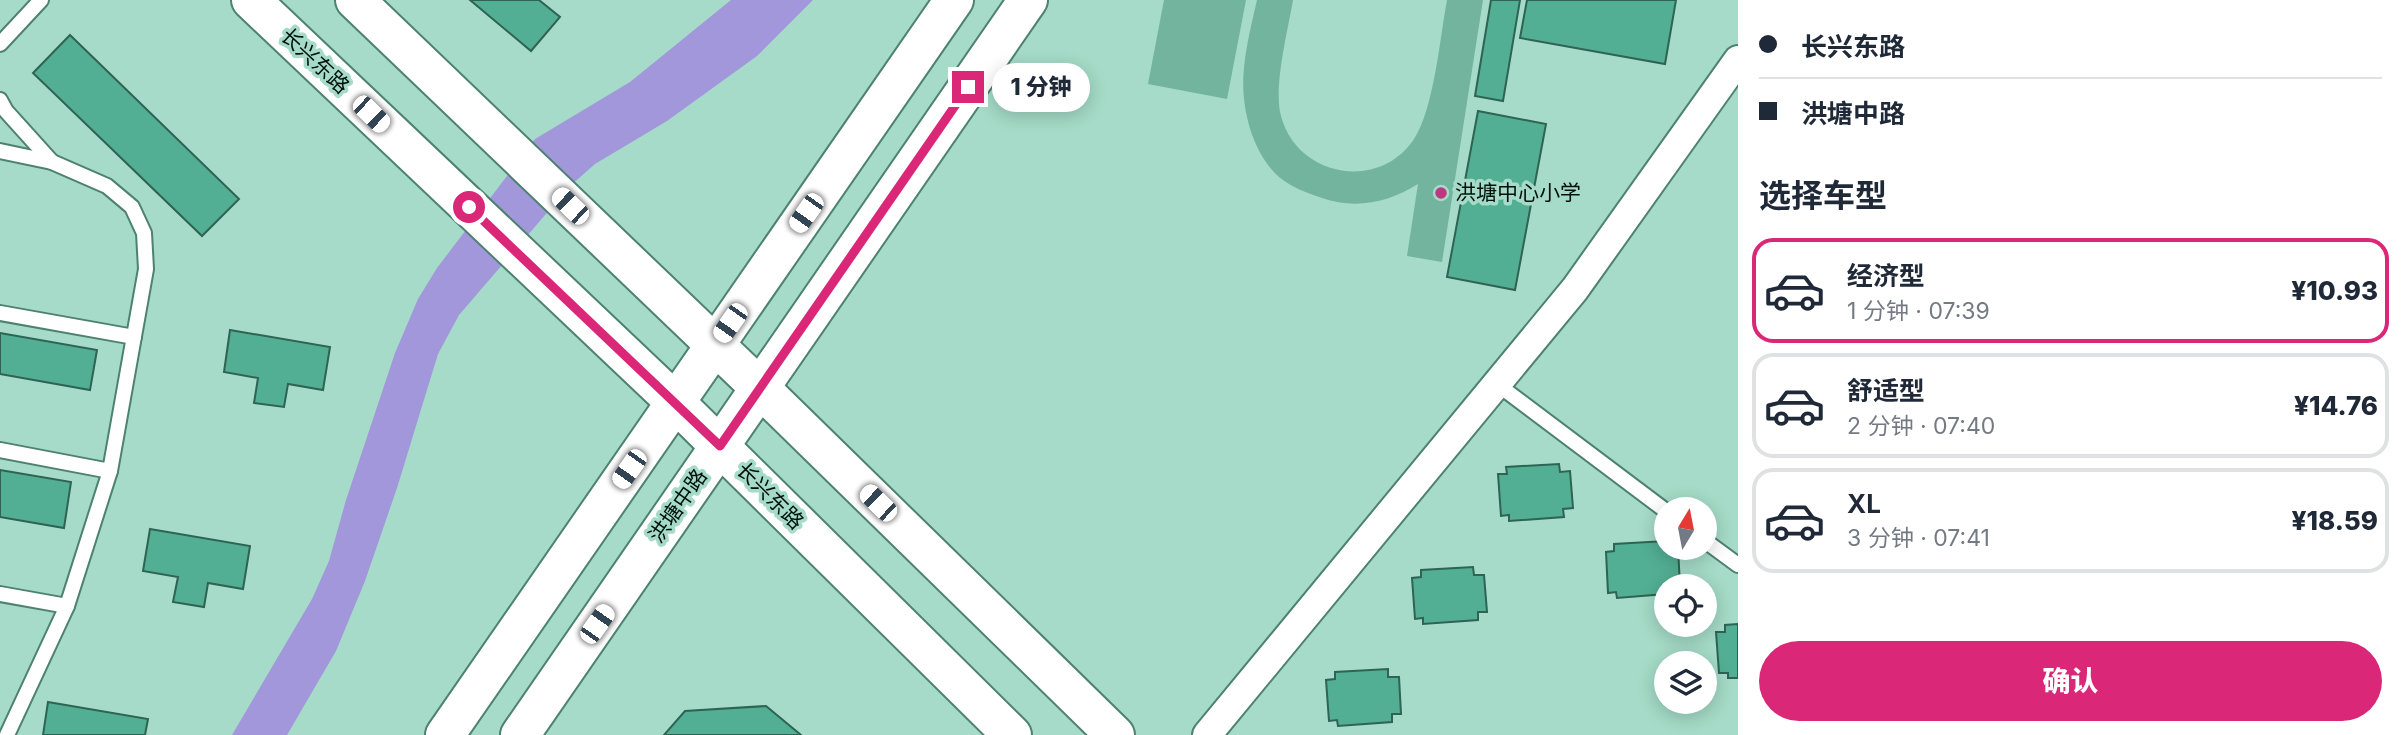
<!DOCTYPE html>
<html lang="zh">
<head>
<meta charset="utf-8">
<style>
	body { margin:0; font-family:Inter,"Noto Sans SC",sans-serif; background:#f2f2f3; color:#1f2937; height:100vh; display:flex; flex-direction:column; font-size:26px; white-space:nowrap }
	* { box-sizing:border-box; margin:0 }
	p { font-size:23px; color:#747a83 }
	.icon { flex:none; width:38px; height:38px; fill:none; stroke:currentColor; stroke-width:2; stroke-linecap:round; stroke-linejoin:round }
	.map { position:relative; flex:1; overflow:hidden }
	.drawer { display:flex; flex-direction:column; background:#fff; width:665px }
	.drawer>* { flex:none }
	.banner { display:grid; align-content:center; height:154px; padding:0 21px; background:#fff }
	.needle { width:46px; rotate:10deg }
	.buttons { position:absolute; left:1654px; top:497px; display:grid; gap:14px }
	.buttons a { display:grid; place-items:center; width:63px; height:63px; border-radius:50%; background:#fff; box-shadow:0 4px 18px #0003; font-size:35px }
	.end { position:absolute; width:32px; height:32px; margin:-16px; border:9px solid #db2777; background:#fff; box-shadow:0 0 0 4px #fff }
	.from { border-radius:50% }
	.bubble { position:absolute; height:49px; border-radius:24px; background:#fff; box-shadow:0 4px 18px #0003; font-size:23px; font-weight:800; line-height:49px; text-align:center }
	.car { position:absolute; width:21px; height:42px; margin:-21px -10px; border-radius:9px; box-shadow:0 0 5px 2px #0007; background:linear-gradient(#fff 24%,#345 0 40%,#fff 0 76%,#345 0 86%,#fff 0) }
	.banner b { display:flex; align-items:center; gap:24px; height:66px; font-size:26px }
	.banner b+b { border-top:2px solid #e0e1e3 }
	.banner i { width:18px; height:18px; background:#1f2937 }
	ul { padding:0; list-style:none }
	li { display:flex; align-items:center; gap:21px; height:105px; margin:0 14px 10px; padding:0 7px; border:4px solid #e0e1e3; border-radius:21px }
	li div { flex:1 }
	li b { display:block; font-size:26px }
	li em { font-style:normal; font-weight:800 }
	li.selected { border-color:#db2777 }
	li>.icon { width:63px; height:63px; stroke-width:1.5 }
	h2 { padding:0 21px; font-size:32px; line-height:84px }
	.action { display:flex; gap:14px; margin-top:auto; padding:14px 21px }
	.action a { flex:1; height:80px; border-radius:42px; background:#db2777; color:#fff; font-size:28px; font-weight:800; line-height:80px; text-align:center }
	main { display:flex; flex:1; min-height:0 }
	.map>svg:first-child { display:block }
</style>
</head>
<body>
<main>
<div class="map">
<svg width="1738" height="735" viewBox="0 0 1738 735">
	<rect width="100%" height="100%" fill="#a5dbc8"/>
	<g fill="#73b49e">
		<polygon points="1164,0 1246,0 1227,99 1148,84"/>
		<path d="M1257,0H1293C1288,30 1273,88 1281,116C1297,177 1379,192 1414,139C1434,109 1440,37 1447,0H1483L1442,262L1407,256L1418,184C1389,202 1356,210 1322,198C1307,193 1291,187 1279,177C1251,152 1240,104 1244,68C1246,46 1252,22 1257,0Z"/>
	</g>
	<polygon fill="#a297db" points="731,0 813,0 757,56 667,121 595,164 570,186 459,315 438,354 397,488 365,581 336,651 287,735 232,735 312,599 329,561 346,500 395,353 418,299 437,268 535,139 630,82"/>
	<g fill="#52af93" stroke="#2f6353" stroke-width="2">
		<polygon points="470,0 539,0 560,17 531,51"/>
		<polygon points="1491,0 1520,0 1503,101 1475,96"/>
		<polygon points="1527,0 1676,0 1665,64 1520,38"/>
		<polygon points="70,35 239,199 202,236 33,73"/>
		<polygon points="1478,111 1546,124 1515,290 1447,277"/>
		<polygon points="230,330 330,347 323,390 288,384 284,407 254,403 258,378 224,372"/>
		<polygon points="0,333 97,350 90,390 0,374"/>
		<polygon points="1559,464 1560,472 1570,471 1573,508 1563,509 1564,517 1509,521 1509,515 1501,516 1498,474 1507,474 1506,467"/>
		<polygon points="0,470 71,482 64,528 0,517"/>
		<polygon points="150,529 250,546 243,589 208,583 204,607 173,602 178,577 143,571"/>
		<polygon points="1666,541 1667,549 1678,548 1680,585 1666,586 1666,594 1617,598 1616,592 1608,593 1606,552 1614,551 1614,544"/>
		<polygon points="1473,567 1474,575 1484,575 1487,612 1478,612 1478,620 1423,624 1423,618 1415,619 1412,578 1421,577 1421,570"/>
		<polygon points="1738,624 1738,678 1728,678 1728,673 1719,673 1716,632 1725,632 1725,625"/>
		<polygon points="1388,669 1388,677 1399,677 1401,714 1392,714 1392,722 1338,726 1337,720 1329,721 1326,680 1335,679 1335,672"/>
		<polygon points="48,702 148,719 145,735 43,735"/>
		<polygon points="766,706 801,735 664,735 685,711"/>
	</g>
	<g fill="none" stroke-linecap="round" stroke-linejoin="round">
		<defs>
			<g id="service">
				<polyline points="0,44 41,0"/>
				<polyline points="0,100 6,111 52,162"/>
				<polyline points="0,151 52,162 107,186 132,207 144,233 146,269 110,471 67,606 7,735"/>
				<polyline points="0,313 134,337"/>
				<polyline points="1497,384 1666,511"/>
				<polyline points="0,450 110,471"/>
				<polyline points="1704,540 1738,565"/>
				<polyline points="0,594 67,606"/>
			</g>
			<polyline id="minor" points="1207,735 1575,289 1738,60"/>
			<g id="secondary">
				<polyline points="251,0 675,402 1012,735"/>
				<polyline points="355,0 760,388 1115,735"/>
				<polyline points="445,735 954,0"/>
				<polyline points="520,735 1028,0"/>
			</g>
		</defs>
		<use href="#service" stroke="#4d8170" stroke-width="18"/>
		<use href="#minor" stroke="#4d8170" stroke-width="32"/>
		<use href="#secondary" stroke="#4d8170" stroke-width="42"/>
		<use href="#service" stroke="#fff" stroke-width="14"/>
		<use href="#minor" stroke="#fff" stroke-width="28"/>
		<use href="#secondary" stroke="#fff" stroke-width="38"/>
	</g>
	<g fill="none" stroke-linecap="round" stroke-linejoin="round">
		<polyline stroke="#db2777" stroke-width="9" points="469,207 720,446 968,87"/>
	</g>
	<circle fill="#bc3981" stroke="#a5dbc8" stroke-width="2.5" cx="1441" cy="193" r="7"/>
	<g text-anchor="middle" stroke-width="7" stroke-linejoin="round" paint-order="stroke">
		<g font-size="21" fill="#00100a" stroke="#a5dbc8">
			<text transform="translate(315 61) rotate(43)" y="7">长兴东路</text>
			<text transform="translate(770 496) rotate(45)" y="7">长兴东路</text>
			<text transform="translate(678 506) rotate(-55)" y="7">洪塘中路</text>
		</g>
		<g font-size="21" fill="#00100a" stroke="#a5dbc8" text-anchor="start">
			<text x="1455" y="200">洪塘中心小学</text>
		</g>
	</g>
</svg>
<div class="buttons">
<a><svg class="needle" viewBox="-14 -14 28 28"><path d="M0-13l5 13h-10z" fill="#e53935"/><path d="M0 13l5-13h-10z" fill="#747a83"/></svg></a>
<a><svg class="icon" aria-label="locate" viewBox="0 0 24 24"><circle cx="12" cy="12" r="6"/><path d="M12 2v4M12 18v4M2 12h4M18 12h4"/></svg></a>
<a><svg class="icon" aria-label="layers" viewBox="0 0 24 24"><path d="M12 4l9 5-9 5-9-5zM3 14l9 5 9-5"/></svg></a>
</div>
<i class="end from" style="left:469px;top:207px"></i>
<i class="end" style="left:968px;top:87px"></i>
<div class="bubble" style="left:992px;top:63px;width:98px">1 分钟</div>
<i class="car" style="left:371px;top:114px;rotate:134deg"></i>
<i class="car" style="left:570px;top:206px;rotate:314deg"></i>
<i class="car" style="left:806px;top:213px;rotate:215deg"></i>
<i class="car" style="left:730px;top:323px;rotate:215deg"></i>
<i class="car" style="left:629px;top:469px;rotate:215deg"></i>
<i class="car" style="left:878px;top:503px;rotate:314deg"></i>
<i class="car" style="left:597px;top:624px;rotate:35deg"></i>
</div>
<section class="drawer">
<div class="banner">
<b><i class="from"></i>长兴东路</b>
<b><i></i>洪塘中路</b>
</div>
<h2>选择车型</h2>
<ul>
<li class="selected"><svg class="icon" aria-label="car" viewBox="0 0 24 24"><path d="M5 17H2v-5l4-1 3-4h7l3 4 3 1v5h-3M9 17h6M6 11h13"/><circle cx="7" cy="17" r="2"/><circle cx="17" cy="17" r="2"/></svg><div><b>经济型</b><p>1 分钟 · 07:39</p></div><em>¥10.93</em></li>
<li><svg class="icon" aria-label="car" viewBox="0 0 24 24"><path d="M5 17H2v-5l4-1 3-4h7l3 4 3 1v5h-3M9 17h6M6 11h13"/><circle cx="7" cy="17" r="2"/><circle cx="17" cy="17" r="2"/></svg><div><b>舒适型</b><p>2 分钟 · 07:40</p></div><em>¥14.76</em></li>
<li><svg class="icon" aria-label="car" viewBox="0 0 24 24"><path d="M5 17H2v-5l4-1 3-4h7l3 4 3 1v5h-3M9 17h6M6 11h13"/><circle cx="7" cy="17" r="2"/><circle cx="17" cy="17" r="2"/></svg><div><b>XL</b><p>3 分钟 · 07:41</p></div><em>¥18.59</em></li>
</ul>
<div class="action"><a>确认</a></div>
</section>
</main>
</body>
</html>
